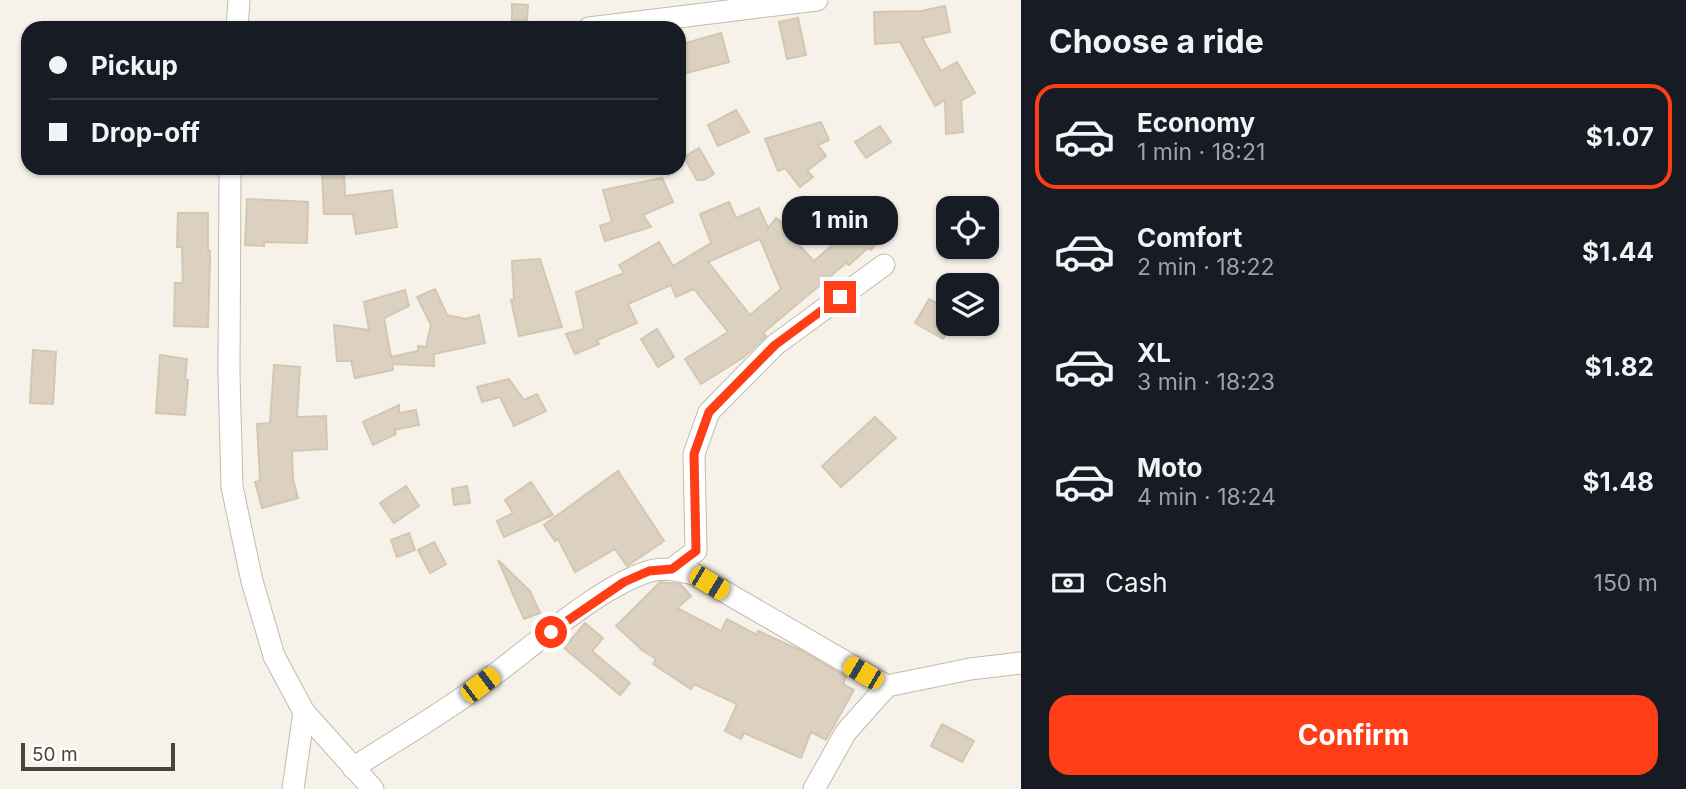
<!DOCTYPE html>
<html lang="en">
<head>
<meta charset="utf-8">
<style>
	body { margin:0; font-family:Inter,sans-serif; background:#242831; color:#f1f3f6; height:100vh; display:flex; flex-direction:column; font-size:26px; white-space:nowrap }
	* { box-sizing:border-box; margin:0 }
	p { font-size:23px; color:#9ea1a6 }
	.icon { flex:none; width:38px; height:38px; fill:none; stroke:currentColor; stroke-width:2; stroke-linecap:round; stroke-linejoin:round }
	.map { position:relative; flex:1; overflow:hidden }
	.sheet { display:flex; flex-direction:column; background:#171b24; width:665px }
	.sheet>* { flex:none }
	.guide { position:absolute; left:21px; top:21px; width:665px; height:154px; border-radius:21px; box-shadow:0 2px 5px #0004; display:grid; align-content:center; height:154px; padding:0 28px; background:#171b24 }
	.tools { position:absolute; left:936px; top:196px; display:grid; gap:14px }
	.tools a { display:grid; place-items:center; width:63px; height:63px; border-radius:14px; background:#171b24; box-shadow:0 2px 5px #0004; font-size:35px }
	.scale { position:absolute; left:21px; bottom:18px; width:154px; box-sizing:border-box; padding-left:7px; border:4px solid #4b4337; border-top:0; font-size:19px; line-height:24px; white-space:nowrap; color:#4b4337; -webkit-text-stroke:5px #fff; paint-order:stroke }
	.end { position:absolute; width:32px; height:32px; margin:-16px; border:9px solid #ff3d17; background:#fff; box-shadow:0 0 0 4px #fff }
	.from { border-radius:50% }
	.bubble { position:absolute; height:49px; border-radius:21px; background:#171b24; box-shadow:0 2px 5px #0004; font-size:23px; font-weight:700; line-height:49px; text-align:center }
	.car { position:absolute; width:21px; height:42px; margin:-21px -10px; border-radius:9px; box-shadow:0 0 5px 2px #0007; background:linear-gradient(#f5c518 24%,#345 0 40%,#f5c518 0 76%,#345 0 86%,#f5c518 0) }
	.guide b { display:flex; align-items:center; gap:24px; height:66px; font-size:26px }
	.guide b+b { border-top:2px solid #363941 }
	.guide i { width:18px; height:18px; background:#f1f3f6 }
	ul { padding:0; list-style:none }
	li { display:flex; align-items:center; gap:21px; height:105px; margin:0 14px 10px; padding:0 14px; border:4px solid transparent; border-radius:21px }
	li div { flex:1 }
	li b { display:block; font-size:26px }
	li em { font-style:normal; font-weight:700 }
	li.current { border-color:#ff3d17 }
	li>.icon { width:63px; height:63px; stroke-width:1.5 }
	h2 { padding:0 28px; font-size:32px; line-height:84px }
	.pay { display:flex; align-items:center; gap:18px; height:77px; padding:0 28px; font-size:26px }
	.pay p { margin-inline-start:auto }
	.button { display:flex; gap:14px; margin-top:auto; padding:14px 28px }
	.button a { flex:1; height:80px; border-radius:21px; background:#ff3d17; color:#fff; font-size:28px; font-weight:700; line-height:80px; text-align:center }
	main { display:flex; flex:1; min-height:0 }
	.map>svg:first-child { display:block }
</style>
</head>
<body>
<main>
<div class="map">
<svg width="1021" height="789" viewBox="0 0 1021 789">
	<rect width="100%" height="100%" fill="#f6f2e9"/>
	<g fill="#dcd1c1" stroke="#d4c7b0" stroke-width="2" fill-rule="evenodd">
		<polygon points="512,4 528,5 527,20 512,20"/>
		<polygon points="945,6 950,32 922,38 941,71 957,62 975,93 961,101 963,132 946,134 945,100 935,106 900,42 875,44 874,12 921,11"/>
		<polygon points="798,18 806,55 787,59 779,22"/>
		<polygon points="721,33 729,62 679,75 679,45"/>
		<polygon points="736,110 749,132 718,146 708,125"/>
		<polygon points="821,122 829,140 818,145 826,156 807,171 813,177 800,187 785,168 778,171 765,139"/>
		<polygon points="880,126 891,142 866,158 855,142"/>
		<polygon points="699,148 714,174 704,180 697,180 684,157"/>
		<polygon points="344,169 345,196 392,190 397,227 356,234 353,214 324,214 322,170"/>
		<polygon points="662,178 673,202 643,215 651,227 605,241 600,226 612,222 603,190"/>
		<polygon points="247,199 308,202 307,243 264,242 264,246 245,245"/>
		<path d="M729,202L736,218L759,208L768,228L776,218L793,231L790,235L814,261L870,212L886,232L871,250L868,248L849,265L846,263L763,333L766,336L744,357L701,384L685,359L728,332L694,289L676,297L671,285L628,304L637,323L597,340L599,344L575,354L566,334L584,329L576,292L624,273L619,265L659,242L673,266L711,243L700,214ZM760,239L781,289L750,315L708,262Z"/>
		<polygon points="178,213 208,213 208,251 210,251 210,260 208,327 174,326 175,283 183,283 182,247 177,247"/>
		<polygon points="540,259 562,327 519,336 511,300 514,299 512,261"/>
		<polygon points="435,289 447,315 466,319 479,315 485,343 434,354 434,366 392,364 393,370 355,378 351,361 337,361 334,325 369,330 364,302 405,290 409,306 384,318 391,357 418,351 418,346 426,347 431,325 417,297"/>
		<polygon points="929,299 948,309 948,330 943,339 915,323"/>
		<polygon points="657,329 674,357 658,367 641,339"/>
		<polygon points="33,350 56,352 53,404 30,403"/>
		<polygon points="160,355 187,359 185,379 188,380 185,415 156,413"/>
		<polygon points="274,365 300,367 297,417 326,416 327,449 292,451 293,479 298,498 262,508 255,482 260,481 257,424 270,423"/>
		<polygon points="509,379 524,400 537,394 546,411 514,426 500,397 482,402 477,387"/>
		<polygon points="399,405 399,413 416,410 419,425 394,430 396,434 373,445 363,422"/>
		<polygon points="875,417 896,438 841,487 822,466"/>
		<polygon points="618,471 664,541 627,566 615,549 575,572 558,539 555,541 544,525"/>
		<polygon points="531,482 553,515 504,537 497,521 513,513 505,500"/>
		<polygon points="406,486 419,506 394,523 380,503"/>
		<polygon points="467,486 470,503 454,505 452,489"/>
		<polygon points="409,533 415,550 397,557 391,540"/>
		<polygon points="434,542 446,564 430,573 418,550"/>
		<polygon points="498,560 530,591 540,613 524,619"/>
		<polygon points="660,582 680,584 691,596 677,608 721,631 727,619 757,635 758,631 800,650 846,677 843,684 854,690 826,740 811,732 801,758 744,733 741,739 725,731 737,704 694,684 691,689 653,664 656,659 642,650 616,626"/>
		<polygon points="585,623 603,638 592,651 630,683 620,695 564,648"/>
		<polygon points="942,724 974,741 962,762 931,746"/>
	</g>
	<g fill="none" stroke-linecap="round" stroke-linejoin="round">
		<defs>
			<g id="street">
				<polyline points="237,28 239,0"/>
				<polyline points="589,28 817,0"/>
				<polyline points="230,168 229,375 232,487 252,581 274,656 304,712 373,789"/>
				<polyline points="672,569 696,551 694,454 709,412 775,345 884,265"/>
				<path d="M353,768C396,740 442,714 483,683C529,650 595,589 647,572C663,566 679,571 694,574L887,686"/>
				<polyline points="293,789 304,712"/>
				<polyline points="814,789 846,732 887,686 970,669 1021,663"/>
			</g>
		</defs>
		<use href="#street" stroke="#c3bbab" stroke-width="23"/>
		<use href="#street" stroke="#fff" stroke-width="21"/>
	</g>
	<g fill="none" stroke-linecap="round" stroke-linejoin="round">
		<polyline stroke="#ff3d17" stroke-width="9" points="551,632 624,582 649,571 672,569 696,551 694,454 709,412 775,345 840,297"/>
	</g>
</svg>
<div class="tools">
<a><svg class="icon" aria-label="locate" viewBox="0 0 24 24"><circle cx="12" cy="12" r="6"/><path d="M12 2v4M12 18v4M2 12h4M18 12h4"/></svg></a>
<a><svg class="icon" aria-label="layers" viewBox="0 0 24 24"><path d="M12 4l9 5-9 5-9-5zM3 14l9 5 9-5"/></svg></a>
</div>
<div class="scale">50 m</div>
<i class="end from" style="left:551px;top:632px"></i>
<i class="end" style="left:840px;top:297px"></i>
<div class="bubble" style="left:782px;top:196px;width:116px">1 min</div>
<i class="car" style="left:709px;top:583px;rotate:121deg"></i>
<i class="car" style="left:863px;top:673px;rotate:300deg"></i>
<i class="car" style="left:480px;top:685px;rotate:53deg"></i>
<div class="guide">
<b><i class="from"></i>Pickup</b>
<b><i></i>Drop-off</b>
</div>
</div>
<section class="sheet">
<h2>Choose a ride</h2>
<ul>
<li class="current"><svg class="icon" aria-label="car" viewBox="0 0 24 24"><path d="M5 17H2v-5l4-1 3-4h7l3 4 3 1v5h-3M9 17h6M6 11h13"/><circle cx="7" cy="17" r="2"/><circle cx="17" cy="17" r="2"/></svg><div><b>Economy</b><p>1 min · 18:21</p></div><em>$1.07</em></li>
<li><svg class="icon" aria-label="car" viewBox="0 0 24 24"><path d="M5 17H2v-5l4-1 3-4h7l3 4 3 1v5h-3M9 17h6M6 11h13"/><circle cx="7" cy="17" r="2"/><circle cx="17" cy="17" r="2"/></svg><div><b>Comfort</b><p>2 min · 18:22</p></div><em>$1.44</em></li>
<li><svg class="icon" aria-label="car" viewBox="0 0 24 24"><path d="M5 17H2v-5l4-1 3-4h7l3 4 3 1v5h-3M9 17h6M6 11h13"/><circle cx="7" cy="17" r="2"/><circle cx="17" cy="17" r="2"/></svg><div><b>XL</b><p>3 min · 18:23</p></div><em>$1.82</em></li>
<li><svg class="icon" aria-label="car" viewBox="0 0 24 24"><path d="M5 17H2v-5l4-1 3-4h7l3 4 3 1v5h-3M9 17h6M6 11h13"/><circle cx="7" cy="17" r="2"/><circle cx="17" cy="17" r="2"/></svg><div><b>Moto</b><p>4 min · 18:24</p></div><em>$1.48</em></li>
</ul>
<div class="pay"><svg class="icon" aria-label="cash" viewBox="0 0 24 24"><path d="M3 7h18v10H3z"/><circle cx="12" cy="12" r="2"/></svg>Cash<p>150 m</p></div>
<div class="button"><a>Confirm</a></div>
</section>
</main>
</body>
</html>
